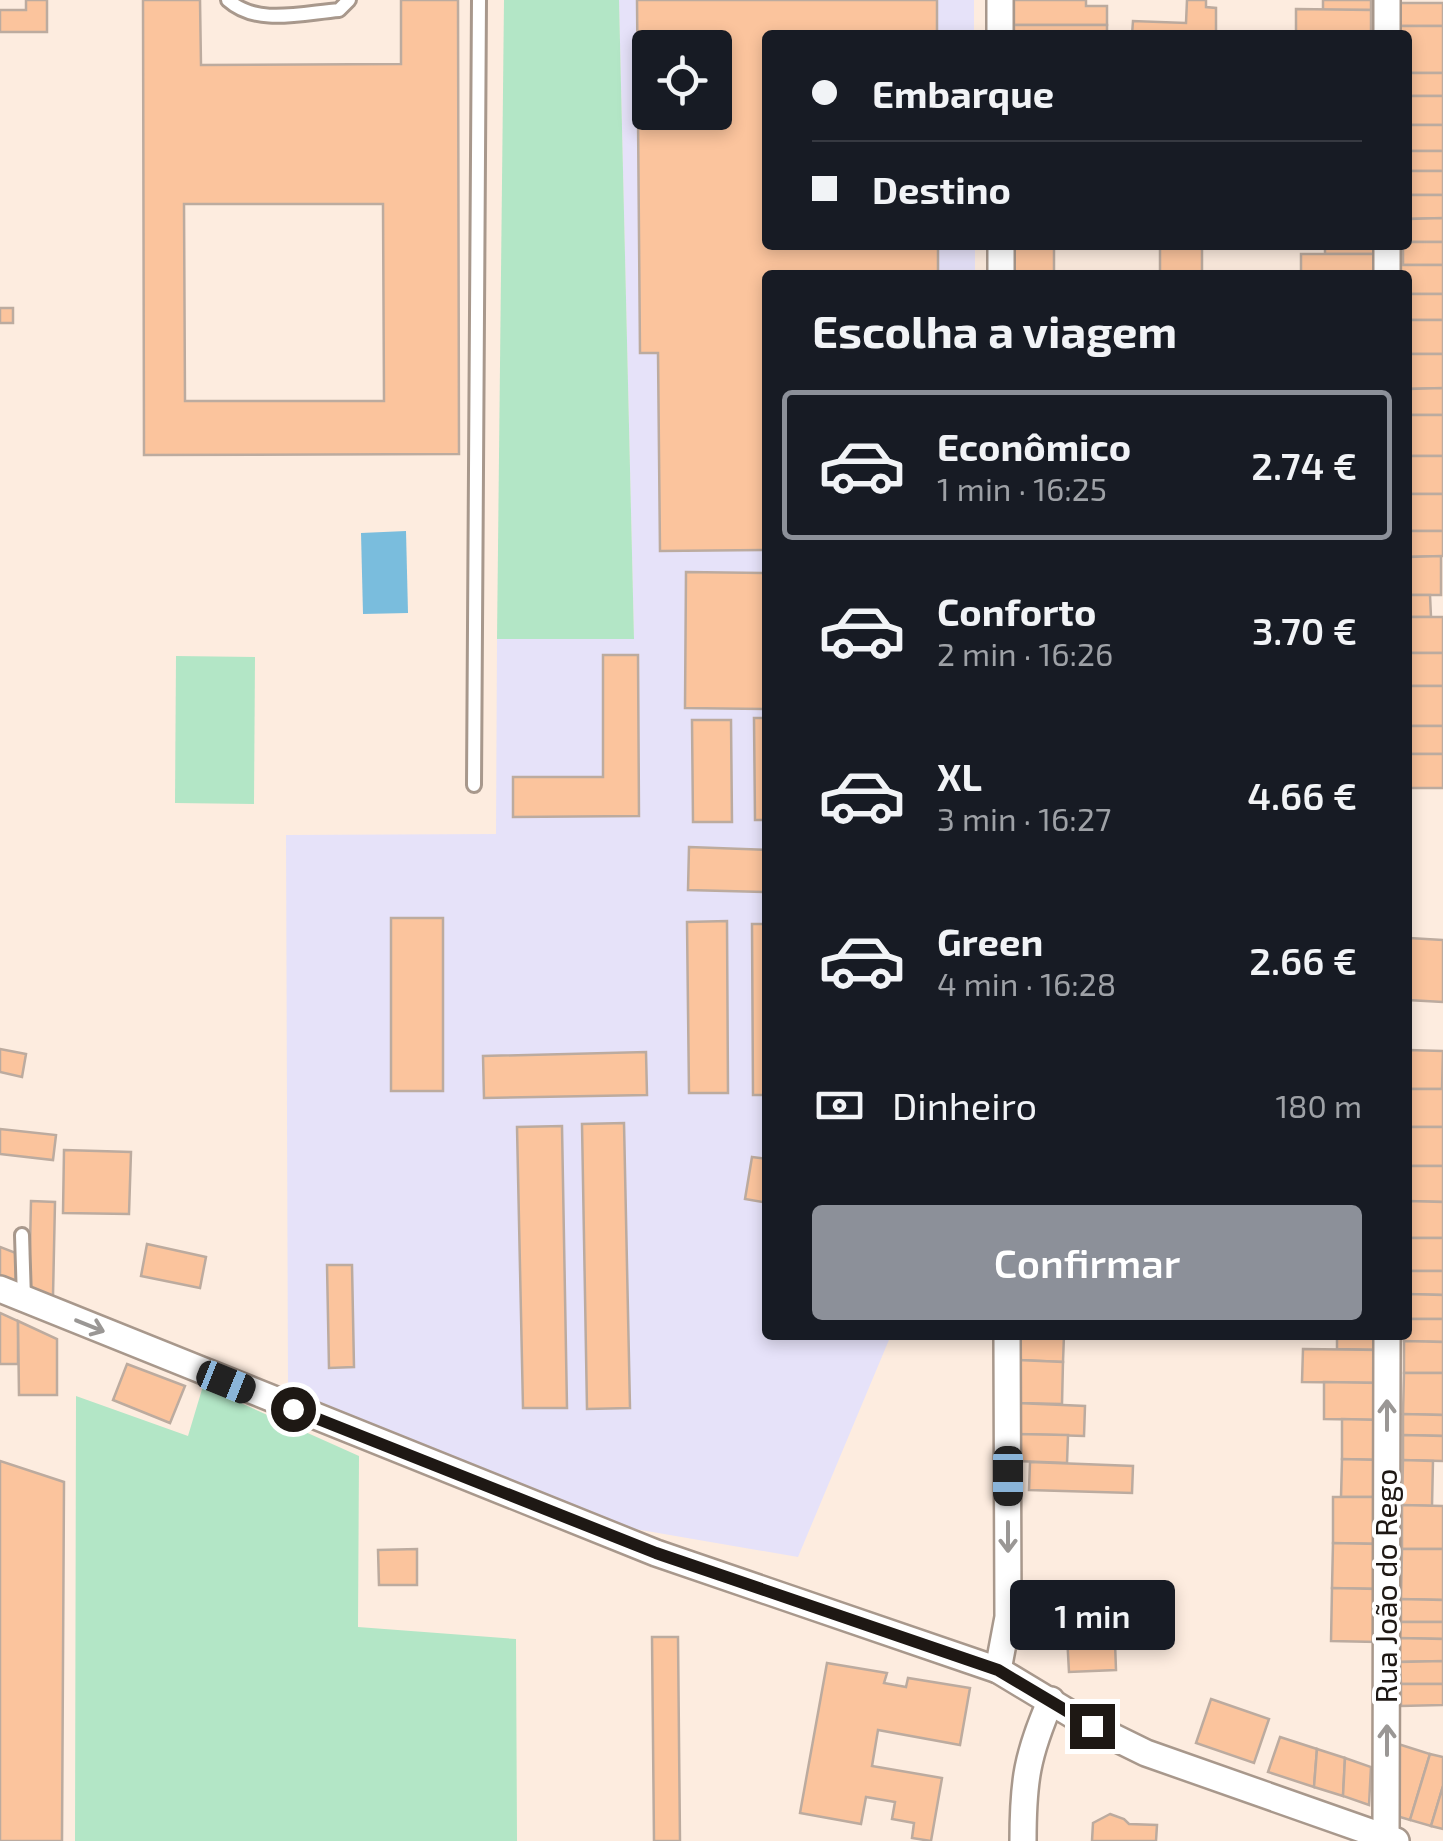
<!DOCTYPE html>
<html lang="pt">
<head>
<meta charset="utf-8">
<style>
	body { margin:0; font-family:"Exo 2",sans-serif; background:#242831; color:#f1f3f6; height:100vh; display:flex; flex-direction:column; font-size:38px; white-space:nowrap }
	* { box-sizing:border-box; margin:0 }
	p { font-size:32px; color:#9ea1a6 }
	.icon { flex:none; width:55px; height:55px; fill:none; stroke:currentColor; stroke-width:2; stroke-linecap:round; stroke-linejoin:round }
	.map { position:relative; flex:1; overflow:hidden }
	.details { position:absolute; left:762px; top:270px; width:650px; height:1070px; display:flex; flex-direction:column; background:#171b24; border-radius:10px; box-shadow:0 5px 15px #0003 }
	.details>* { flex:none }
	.guide { position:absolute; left:762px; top:30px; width:650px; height:220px; border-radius:10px; box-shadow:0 5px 15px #0003; display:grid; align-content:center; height:220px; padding:0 50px; background:#171b24 }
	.tools { position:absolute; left:632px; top:30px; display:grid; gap:20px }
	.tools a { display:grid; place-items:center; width:100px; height:100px; border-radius:10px; background:#171b24; box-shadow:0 5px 15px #0003; font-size:50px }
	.end { position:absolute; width:45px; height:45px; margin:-22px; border:12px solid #1e1814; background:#fff; box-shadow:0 0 0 5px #fff }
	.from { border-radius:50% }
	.bubble { position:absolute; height:70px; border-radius:10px; background:#171b24; box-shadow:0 5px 15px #0003; font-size:32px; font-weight:600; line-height:70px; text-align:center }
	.car { position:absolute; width:30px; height:60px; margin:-30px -15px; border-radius:12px; box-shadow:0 0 8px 2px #0007; background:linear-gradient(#222 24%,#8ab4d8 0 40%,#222 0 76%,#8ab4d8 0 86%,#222 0) }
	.guide b { display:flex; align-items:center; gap:35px; height:95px; font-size:38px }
	.guide b+b { border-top:2px solid #363941 }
	.guide i { width:25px; height:25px; background:#f1f3f6 }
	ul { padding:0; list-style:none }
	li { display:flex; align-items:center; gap:30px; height:150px; margin:0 20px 15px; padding:0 30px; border:5px solid transparent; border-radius:10px }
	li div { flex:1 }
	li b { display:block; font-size:38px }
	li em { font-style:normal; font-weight:600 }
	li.selected { border-color:#8c9099 }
	li>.icon { width:90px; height:90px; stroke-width:1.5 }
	h2 { padding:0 50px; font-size:45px; line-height:120px }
	.pay { display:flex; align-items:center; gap:25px; height:110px; padding:0 50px; font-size:38px }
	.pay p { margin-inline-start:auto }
	.button { display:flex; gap:20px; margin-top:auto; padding:20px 50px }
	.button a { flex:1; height:115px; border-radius:10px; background:#8c9099; color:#fff; font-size:40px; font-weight:600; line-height:115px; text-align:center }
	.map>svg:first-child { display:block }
</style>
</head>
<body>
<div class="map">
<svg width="1443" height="1841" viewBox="0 0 1443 1841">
	<rect width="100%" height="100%" fill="#fdecdf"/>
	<path fill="#e6e2f9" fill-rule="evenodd" d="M619,0H974V35H768V245H975V275H768V1335H891L798,1557L635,1529L288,1392L286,835L496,834L497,639L634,638ZM650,48H715V112H650Z"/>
	<g fill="#b3e6c6">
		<polygon points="504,0 619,0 634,639 497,639"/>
		<polygon points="176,656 255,657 254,804 175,803"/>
		<polygon points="203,1386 359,1456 358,1627 516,1639 517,1841 75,1841 76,1396 188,1436"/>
	</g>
	<polygon fill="#7abddd" points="406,531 408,613 363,614 361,533"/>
	<g fill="#fbc49d" stroke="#bcab9f" stroke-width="2.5" fill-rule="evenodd">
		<polygon points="26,0 47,0 47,32 0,32 0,10 26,10"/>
		<path d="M143,0H200L201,65L401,64V0H458L459,454L144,455ZM184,204H383L384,401H185Z"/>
		<path d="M637,0H937V35H768V245H938V275H768V550L660,551L658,353H640ZM650,48H715V112H650Z"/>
		<polygon points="1014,0 1086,0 1086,6 1107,6 1107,25 1014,25"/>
		<polygon points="1187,0 1206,0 1206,7 1216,8 1216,35 1132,35 1133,21 1186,23"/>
		<rect x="1323" y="0" width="48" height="10"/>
		<rect x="1400" y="3" width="43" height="23"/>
		<polygon points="1296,9 1371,10 1371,35 1296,34"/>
		<rect x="1014" y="25" width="93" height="10"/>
		<polygon points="1400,26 1443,26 1443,73 1408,73 1408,35 1400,35"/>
		<rect x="1408" y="73" width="35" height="23"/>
		<rect x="1408" y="96" width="35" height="29"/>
		<rect x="1408" y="125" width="35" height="26"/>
		<rect x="1408" y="151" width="35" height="20"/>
		<rect x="1408" y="171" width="35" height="24"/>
		<polygon points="1408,195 1443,195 1443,218 1408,219"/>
		<polygon points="1443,218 1443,242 1408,242 1408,219"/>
		<polygon points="1408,242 1443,242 1443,265 1403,265 1403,245 1408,245"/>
		<rect x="1014" y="245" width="40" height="28"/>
		<rect x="1160" y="245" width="42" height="30"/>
		<rect x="1325" y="245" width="51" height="9"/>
		<rect x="1301" y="254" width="75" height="21"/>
		<polygon points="1401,265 1443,265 1443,294 1408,294 1408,275 1401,275"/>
		<rect x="1408" y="294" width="35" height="26"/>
		<rect x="0" y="308" width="13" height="15"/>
		<rect x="1408" y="320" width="35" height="34"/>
		<polygon points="1408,354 1443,354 1443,388 1408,389"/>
		<polygon points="1443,388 1443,415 1408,415 1408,389"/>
		<rect x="1408" y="415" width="35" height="41"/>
		<rect x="1408" y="456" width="35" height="38"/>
		<rect x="1408" y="494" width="35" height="37"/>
		<polygon points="1408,531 1443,531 1443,556 1408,557"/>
		<polygon points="1441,556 1441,595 1408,595 1408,557"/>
		<polygon points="686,572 768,573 768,709 685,708"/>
		<polygon points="1408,595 1430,595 1431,617 1408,617"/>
		<rect x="1408" y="617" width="35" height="36"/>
		<rect x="1408" y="653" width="35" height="33"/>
		<polygon points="603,655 638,655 639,816 513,817 513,777 603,777"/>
		<rect x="1408" y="686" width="35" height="40"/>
		<polygon points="754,718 768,718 768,820 755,820"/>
		<polygon points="692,720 731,720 732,822 693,822"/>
		<rect x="1408" y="726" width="35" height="28"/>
		<rect x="1408" y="754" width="35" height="34"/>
		<polygon points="689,847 768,850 768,892 688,890"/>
		<rect x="391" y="918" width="52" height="173"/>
		<polygon points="727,921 728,1093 689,1093 687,922"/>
		<polygon points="752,924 768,924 768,1095 753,1095"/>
		<polygon points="1409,938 1443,940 1443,1002 1408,1000"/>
		<polygon points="0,1049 26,1054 22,1077 0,1072"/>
		<polygon points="1408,1050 1443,1051 1442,1089 1408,1089"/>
		<polygon points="646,1052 647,1095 484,1098 483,1056"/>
		<rect x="1408" y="1089" width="35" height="38"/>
		<polygon points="624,1123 630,1408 587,1409 582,1124"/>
		<polygon points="562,1126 567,1408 523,1408 517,1127"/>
		<rect x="1408" y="1127" width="35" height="39"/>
		<polygon points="0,1129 56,1135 53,1160 0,1154"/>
		<polygon points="64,1150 131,1152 129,1214 63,1213"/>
		<polygon points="752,1157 768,1159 768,1203 745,1199"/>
		<polygon points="1408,1166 1443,1166 1443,1202 1408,1201"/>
		<polygon points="31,1201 55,1202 53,1296 29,1288"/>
		<polygon points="1408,1201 1443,1202 1443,1238 1408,1238"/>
		<rect x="1408" y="1238" width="35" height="33"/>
		<polygon points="147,1244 206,1257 200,1288 141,1276"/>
		<polygon points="0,1247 16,1253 16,1283 0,1277"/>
		<polygon points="327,1265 352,1265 354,1367 329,1368"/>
		<polygon points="1408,1271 1443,1271 1443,1295 1408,1294"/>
		<polygon points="1408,1294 1443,1295 1443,1319 1408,1319"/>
		<polygon points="0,1313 18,1321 18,1364 0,1364"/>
		<polygon points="1408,1319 1443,1319 1443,1342 1404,1341 1404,1335 1408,1335"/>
		<polygon points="18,1321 57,1339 57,1395 19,1395"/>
		<polygon points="1019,1335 1064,1335 1063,1362 1018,1360"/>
		<polygon points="1337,1335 1381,1335 1381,1350 1337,1349"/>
		<polygon points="1404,1341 1443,1342 1443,1373 1404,1373"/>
		<polygon points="1303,1349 1381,1350 1380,1383 1302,1382"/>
		<polygon points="1018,1360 1063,1362 1062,1404 1017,1403"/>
		<polygon points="127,1364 185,1386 170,1423 113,1400"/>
		<polygon points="1404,1373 1443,1373 1443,1415 1403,1414"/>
		<polygon points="1324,1382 1380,1383 1380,1420 1324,1419"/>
		<polygon points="1017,1403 1085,1406 1084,1436 1016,1434"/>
		<polygon points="1403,1414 1443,1415 1443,1436 1403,1435"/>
		<polygon points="1342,1419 1380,1420 1380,1460 1342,1459"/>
		<polygon points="1016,1434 1068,1435 1067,1463 1015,1461"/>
		<polygon points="1403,1435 1443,1436 1443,1461 1403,1460"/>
		<polygon points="1342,1459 1380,1460 1379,1497 1341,1497"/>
		<polygon points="1403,1460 1433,1461 1432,1506 1402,1505"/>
		<polygon points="0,1461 64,1482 62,1841 0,1841"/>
		<polygon points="1030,1462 1133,1466 1132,1493 1029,1490"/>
		<polygon points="1333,1497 1379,1497 1379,1544 1333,1543"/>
		<polygon points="1402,1505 1443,1506 1443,1549 1402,1549"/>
		<polygon points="1333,1543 1379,1544 1378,1589 1332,1588"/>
		<polygon points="417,1549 417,1585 379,1585 378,1550"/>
		<polygon points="1402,1549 1443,1549 1443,1600 1401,1599"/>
		<polygon points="1332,1588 1378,1589 1377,1642 1331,1641"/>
		<polygon points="1401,1599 1443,1600 1443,1622 1401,1622"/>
		<polygon points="1114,1615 1116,1670 1069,1672 1066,1617"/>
		<polygon points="1401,1622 1443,1622 1443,1639 1400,1638"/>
		<polygon points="652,1637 678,1637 680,1841 654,1841"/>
		<polygon points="1400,1638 1443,1639 1443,1661 1400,1662"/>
		<polygon points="1443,1661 1443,1684 1401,1684 1400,1662"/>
		<polygon points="827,1663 887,1673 884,1683 906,1687 908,1678 970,1688 960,1745 878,1730 872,1766 942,1778 931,1841 912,1838 914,1823 892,1819 895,1802 866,1797 861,1824 800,1813"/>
		<polygon points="1401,1684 1443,1684 1443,1705 1401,1706"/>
		<polygon points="1211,1699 1269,1719 1254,1763 1196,1743"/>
		<polygon points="1280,1737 1317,1749 1314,1787 1268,1772"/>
		<polygon points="1395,1743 1430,1754 1410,1820 1390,1814"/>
		<polygon points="1317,1749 1345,1758 1343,1796 1314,1787"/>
		<polygon points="1430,1754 1443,1757 1443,1786 1431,1826 1410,1820"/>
		<polygon points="1345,1758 1371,1767 1369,1805 1343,1796"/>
		<polygon points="1443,1786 1443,1829 1431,1826"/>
		<polygon points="1110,1814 1124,1819 1129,1824 1157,1825 1156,1841 1092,1841 1093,1823"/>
	</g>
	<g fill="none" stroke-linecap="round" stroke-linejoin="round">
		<defs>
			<g id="lane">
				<path d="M228,0C257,26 302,13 339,10L349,0"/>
				<polyline points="474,785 479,0"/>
				<polyline points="22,1235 24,1299"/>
			</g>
			<g id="street">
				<polyline points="1000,0 1000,35"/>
				<polyline points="1387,0 1387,35"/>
				<polyline points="1001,245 1001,275"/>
				<polyline points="1387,245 1387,275"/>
				<polyline points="0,1289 656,1553 998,1670 1091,1726 1146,1753 1396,1841"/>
				<polyline points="998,1670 1008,1617 1007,1335"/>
				<path d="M1023,1841C1023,1781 1027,1755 1051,1700"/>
				<polyline points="1386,1841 1387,1335"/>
			</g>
		</defs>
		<use href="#lane" stroke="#a8988c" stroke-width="18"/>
		<use href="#street" stroke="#a8988c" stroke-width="30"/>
		<use href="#lane" stroke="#fff" stroke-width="12"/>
		<use href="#street" stroke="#fff" stroke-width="25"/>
	</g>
	<defs><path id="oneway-shaft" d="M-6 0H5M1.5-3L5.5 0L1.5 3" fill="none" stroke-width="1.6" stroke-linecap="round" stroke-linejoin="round" transform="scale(2.5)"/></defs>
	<g stroke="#9a9795">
		<use href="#oneway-shaft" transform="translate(90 1326) rotate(22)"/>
		<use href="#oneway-shaft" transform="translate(1387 1415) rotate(-90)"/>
		<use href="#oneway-shaft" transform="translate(1008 1537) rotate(90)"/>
		<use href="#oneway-shaft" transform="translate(1387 1740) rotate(-90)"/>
	</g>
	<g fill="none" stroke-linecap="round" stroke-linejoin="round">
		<polyline stroke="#1e1814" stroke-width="12" points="293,1409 656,1553 998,1670 1092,1726"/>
	</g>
	<g text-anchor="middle" stroke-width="8" stroke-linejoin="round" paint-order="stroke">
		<g font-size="30" fill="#1e1814" stroke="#fff">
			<text transform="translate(1387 1586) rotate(-90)" y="10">Rua João do Rego</text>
		</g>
	</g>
</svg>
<div class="tools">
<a><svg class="icon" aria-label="locate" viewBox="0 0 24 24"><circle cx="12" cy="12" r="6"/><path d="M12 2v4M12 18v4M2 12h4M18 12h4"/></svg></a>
</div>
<i class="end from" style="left:293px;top:1409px"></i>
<i class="end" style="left:1092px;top:1726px"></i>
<div class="bubble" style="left:1010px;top:1580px;width:165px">1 min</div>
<i class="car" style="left:226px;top:1382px;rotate:112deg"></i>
<i class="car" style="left:1008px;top:1476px;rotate:180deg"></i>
<div class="guide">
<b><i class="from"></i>Embarque</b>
<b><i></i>Destino</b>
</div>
<section class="details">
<h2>Escolha a viagem</h2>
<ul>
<li class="selected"><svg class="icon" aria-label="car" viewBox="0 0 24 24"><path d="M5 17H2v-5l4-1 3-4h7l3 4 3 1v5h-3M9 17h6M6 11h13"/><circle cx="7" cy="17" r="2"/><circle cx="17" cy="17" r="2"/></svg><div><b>Econômico</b><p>1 min · 16:25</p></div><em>2.74 €</em></li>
<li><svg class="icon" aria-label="car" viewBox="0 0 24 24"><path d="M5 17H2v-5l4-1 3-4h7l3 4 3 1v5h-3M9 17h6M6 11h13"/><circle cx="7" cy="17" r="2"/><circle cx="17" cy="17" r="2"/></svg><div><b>Conforto</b><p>2 min · 16:26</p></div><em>3.70 €</em></li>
<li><svg class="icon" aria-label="car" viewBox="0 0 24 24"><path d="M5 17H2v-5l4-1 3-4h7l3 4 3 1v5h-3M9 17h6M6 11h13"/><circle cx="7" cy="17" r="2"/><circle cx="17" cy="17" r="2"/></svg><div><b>XL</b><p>3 min · 16:27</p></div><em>4.66 €</em></li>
<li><svg class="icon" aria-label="car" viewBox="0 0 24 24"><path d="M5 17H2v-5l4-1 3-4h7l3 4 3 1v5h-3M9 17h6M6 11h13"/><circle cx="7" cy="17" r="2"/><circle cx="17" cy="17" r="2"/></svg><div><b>Green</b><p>4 min · 16:28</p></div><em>2.66 €</em></li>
</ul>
<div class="pay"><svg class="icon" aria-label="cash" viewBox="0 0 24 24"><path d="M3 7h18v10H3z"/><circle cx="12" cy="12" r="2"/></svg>Dinheiro<p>180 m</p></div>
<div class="button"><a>Confirmar</a></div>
</section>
</div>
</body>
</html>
